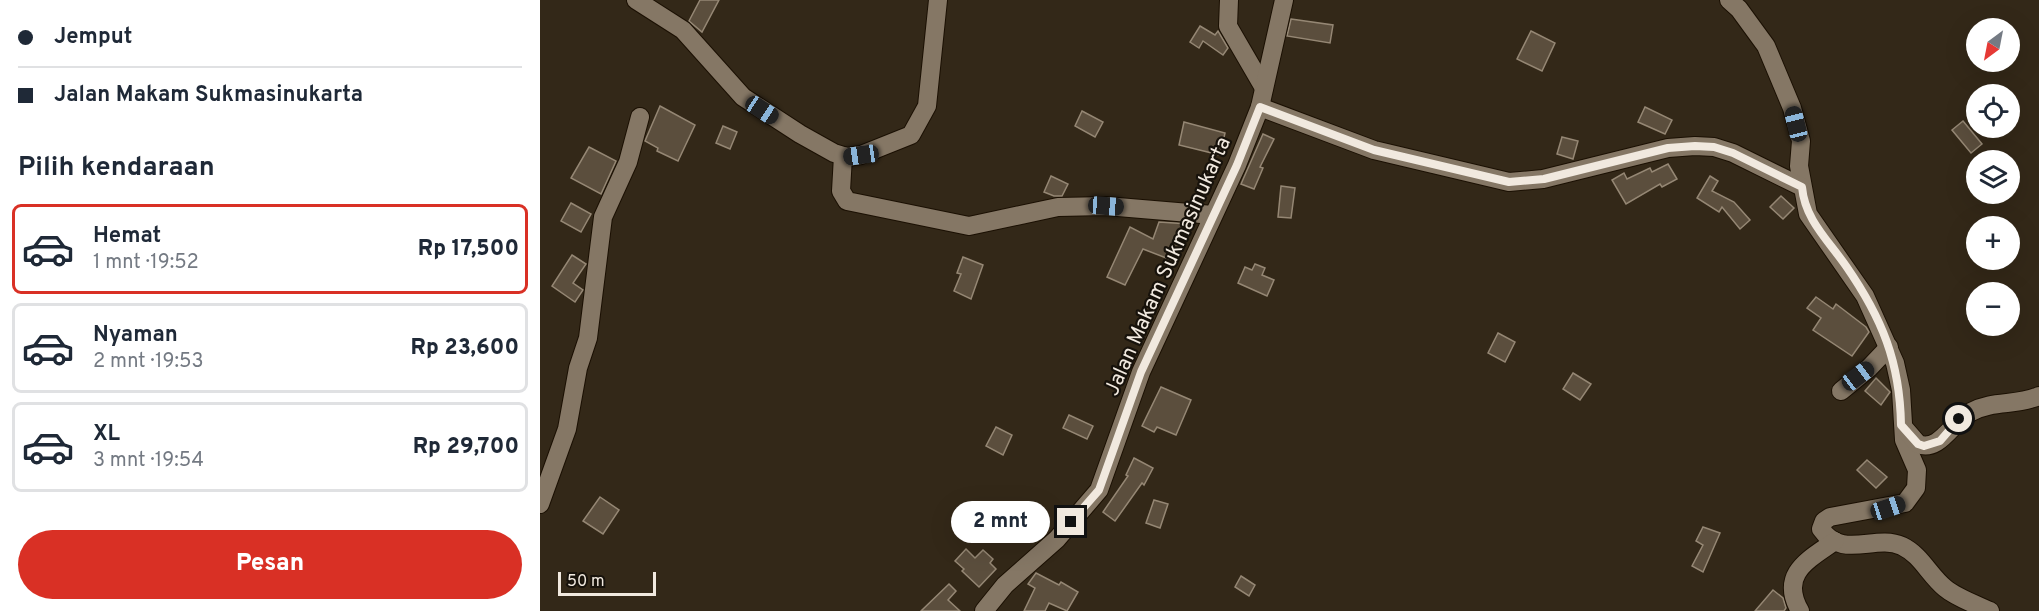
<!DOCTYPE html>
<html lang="id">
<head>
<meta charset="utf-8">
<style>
	body { margin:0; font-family:Overpass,sans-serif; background:#f2f2f3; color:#1f2937; height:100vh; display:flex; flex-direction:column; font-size:22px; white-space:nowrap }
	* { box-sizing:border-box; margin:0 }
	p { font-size:20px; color:#747a83 }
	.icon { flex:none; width:33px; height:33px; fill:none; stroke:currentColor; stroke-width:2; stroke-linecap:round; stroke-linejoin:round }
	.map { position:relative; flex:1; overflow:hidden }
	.side { display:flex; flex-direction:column; background:#fff; width:540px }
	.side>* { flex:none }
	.guide { display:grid; align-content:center; height:132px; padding:0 18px; background:#fff }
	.needle { width:39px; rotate:212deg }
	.fabs { position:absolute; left:1426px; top:18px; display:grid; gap:12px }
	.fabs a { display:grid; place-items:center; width:54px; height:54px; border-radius:50%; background:#fff; box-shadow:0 6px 24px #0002; font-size:30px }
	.scale { position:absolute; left:18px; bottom:15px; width:98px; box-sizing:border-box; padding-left:6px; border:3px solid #f1e9df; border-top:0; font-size:16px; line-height:21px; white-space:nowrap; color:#f1e9df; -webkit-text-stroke:4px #17120b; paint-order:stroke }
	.end { position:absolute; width:27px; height:27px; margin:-14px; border:8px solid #f1e9df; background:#111; box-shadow:0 0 0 3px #111 }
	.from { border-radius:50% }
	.bubble { position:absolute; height:42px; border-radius:21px; background:#fff; box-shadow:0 6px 24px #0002; font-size:20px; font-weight:800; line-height:42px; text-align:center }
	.car { position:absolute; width:18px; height:36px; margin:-18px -9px; border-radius:8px; box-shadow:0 0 4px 2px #0007; background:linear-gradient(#222 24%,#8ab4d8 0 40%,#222 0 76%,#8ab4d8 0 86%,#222 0) }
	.guide b { display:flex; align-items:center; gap:21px; height:57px; font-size:22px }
	.guide b+b { border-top:2px solid #e0e1e3 }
	.guide i { width:15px; height:15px; background:#1f2937 }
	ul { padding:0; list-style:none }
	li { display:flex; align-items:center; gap:18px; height:90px; margin:0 12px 9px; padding:0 6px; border:3px solid #e0e1e3; border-radius:9px }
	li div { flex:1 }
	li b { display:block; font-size:22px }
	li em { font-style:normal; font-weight:800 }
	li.selected { border-color:#d93025 }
	li>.icon { width:54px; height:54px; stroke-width:1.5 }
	h2 { padding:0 18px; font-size:27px; line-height:72px }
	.button { display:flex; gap:12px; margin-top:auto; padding:12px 18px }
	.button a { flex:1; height:69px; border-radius:36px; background:#d93025; color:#fff; font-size:24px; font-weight:800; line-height:69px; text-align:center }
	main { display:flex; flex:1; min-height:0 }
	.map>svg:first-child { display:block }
</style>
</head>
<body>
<main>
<section class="side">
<div class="guide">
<b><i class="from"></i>Jemput</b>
<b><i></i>Jalan Makam Sukmasinukarta</b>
</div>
<h2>Pilih kendaraan</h2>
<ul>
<li class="selected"><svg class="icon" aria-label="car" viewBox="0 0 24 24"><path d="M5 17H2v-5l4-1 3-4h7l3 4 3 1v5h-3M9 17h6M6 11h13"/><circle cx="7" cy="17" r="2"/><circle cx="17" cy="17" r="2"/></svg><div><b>Hemat</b><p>1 mnt · 19:52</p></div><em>Rp 17,500</em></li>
<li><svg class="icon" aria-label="car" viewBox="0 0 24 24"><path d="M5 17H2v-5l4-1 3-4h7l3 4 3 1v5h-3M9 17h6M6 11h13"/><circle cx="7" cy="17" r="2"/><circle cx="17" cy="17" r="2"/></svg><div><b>Nyaman</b><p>2 mnt · 19:53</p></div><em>Rp 23,600</em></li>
<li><svg class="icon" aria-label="car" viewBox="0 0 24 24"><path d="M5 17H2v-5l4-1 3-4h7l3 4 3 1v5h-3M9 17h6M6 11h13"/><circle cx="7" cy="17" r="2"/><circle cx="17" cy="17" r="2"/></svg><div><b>XL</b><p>3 mnt · 19:54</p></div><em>Rp 29,700</em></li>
</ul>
<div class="button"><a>Pesan</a></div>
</section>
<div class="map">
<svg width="1499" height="611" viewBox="0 0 1499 611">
	<rect width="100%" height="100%" fill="#332818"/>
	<g fill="#5b4e3d" stroke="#958774" stroke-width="1.5">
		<polygon points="160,0 179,0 162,32 149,21"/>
		<polygon points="751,19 793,25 790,43 747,36"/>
		<polygon points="660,26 675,35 678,31 688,48 683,55 663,41 659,48 650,42"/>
		<polygon points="991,31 1015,43 1002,71 977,59"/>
		<polygon points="120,106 155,125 138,161 117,151 118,148 105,141"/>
		<polygon points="1105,107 1132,120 1125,134 1098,122"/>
		<polygon points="542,111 563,122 555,137 535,126"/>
		<polygon points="1423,121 1442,144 1431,153 1412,130"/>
		<polygon points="644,122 685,133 680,155 639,145"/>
		<polygon points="183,126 197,132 190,149 176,143"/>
		<polygon points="723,134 734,139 720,167 723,168 714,189 701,184"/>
		<polygon points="1022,137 1038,141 1033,159 1017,154"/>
		<polygon points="49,147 76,161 61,194 31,178"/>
		<polygon points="1128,164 1137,179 1122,187 1120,184 1086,204 1072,180 1084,173 1087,179 1110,168 1112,172"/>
		<polygon points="511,176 528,184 522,196 514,196 504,192"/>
		<polygon points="1170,176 1178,181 1172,191 1194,202 1210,220 1200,229 1182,207 1179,212 1157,198"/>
		<polygon points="741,186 755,188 751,218 738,217"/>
		<polygon points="1241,196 1254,208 1243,219 1230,207"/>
		<polygon points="31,203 51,214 41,232 21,221"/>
		<polygon points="619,222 649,224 634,261 603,249 585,285 567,277 590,227 613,239"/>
		<polygon points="32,255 46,264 33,283 43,290 35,302 12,286"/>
		<polygon points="423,257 443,265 431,299 414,291 421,274 417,273"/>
		<polygon points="715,264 725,268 722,275 734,280 727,296 698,283 705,267 712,270"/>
		<polygon points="1276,297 1293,309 1296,304 1326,327 1329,332 1312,356 1273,330 1281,318 1267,308"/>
		<polygon points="958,333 975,342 965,362 948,353"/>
		<polygon points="1033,373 1051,384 1040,400 1023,389"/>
		<polygon points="1336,378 1350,392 1341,405 1325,391"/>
		<polygon points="621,387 651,400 636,435 617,427 614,432 602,426"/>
		<polygon points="529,415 553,426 547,439 523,428"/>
		<polygon points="456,427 472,435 463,455 446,446"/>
		<polygon points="594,458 613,468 604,485 602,483 575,521 563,512 588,476 586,475"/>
		<polygon points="1327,460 1347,477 1336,488 1317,470"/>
		<polygon points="60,497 79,510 63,534 43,521"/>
		<polygon points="614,500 628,504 620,528 606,523"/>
		<polygon points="1163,527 1180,533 1163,572 1152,566 1163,545 1156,541"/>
		<polygon points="426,549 435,558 443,550 453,559 450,563 456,569 439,587 422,571 424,569 415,561"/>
		<polygon points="496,573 519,585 521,582 538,592 527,611 509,603 505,611 484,611 495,588 488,584"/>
		<polygon points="701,576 715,585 709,596 695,587"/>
		<polygon points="409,584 416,591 408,600 420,611 381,611"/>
		<polygon points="1233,590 1243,598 1246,608 1244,611 1215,611"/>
	</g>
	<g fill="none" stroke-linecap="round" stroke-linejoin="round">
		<defs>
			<g id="minor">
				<polyline points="96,0 143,30 203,97 260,134 294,153 307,157 321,155 371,135 387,106 398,0"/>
				<polyline points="689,0 688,26 724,88"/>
				<path d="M1189,0L1199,9L1226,46L1252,108L1261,141L1259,166L1268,214L1325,296L1355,363L1361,390L1364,440L1377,470L1376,488L1365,503L1290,517L1284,521L1281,529C1302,560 1335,534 1362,546C1381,555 1389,575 1405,588C1417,598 1435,604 1450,611"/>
				<polyline points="720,107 834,150 969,182 1003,179 1128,148 1155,146 1174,147 1193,153 1262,187"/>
				<polyline points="303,156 301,191 307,201 429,226 518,207 566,206 673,215"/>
				<polyline points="1301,391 1329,368 1349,347"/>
				<path d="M1365,429L1378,444C1400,453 1413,420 1431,412C1453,400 1477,406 1499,396"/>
				<polyline points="0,504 27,429 38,368 48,338 63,217 88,162 100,117"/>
				<polyline points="444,611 465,585 517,539 559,490 601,372 697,165 720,107 744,0"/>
				<path d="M1260,611C1239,574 1268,560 1295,541"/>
			</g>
		</defs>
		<use href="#minor" stroke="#1b1003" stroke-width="20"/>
		<use href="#minor" stroke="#857765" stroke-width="18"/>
	</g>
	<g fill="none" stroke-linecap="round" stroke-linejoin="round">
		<path stroke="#f1e9df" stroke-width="8" d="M531,522L559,490L601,372L697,165L720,107L834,150L969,182L1004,179L1128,148L1155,146L1174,147L1193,153L1262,187C1265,220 1288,240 1306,266C1342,318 1360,362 1361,425L1378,444L1384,446L1400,441L1419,419"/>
	</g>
	<g text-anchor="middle" stroke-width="4.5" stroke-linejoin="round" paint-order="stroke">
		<g font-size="21" fill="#f1e9df" stroke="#17120b">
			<text transform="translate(627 266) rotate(-66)" y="7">Jalan Makam Sukmasinukarta</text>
		</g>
	</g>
</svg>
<div class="fabs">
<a><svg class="needle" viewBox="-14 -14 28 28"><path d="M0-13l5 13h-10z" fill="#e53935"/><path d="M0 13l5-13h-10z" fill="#747a83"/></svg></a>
<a><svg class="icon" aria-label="locate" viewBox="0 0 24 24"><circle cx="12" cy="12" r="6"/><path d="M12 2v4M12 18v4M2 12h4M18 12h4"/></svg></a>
<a><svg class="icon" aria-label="layers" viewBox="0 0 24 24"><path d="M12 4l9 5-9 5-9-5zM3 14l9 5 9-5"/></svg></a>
<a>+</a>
<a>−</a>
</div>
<div class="scale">50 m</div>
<i class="end from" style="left:1419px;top:419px"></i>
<i class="end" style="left:531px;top:522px"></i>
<div class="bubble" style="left:411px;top:501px;width:99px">2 mnt</div>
<i class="car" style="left:222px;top:110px;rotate:123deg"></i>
<i class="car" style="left:1256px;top:124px;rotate:346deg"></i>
<i class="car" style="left:321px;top:155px;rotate:262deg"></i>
<i class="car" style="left:566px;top:206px;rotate:94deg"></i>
<i class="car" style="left:1318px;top:376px;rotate:53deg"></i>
<i class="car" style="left:1348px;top:508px;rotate:72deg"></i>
</div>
</main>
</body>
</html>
